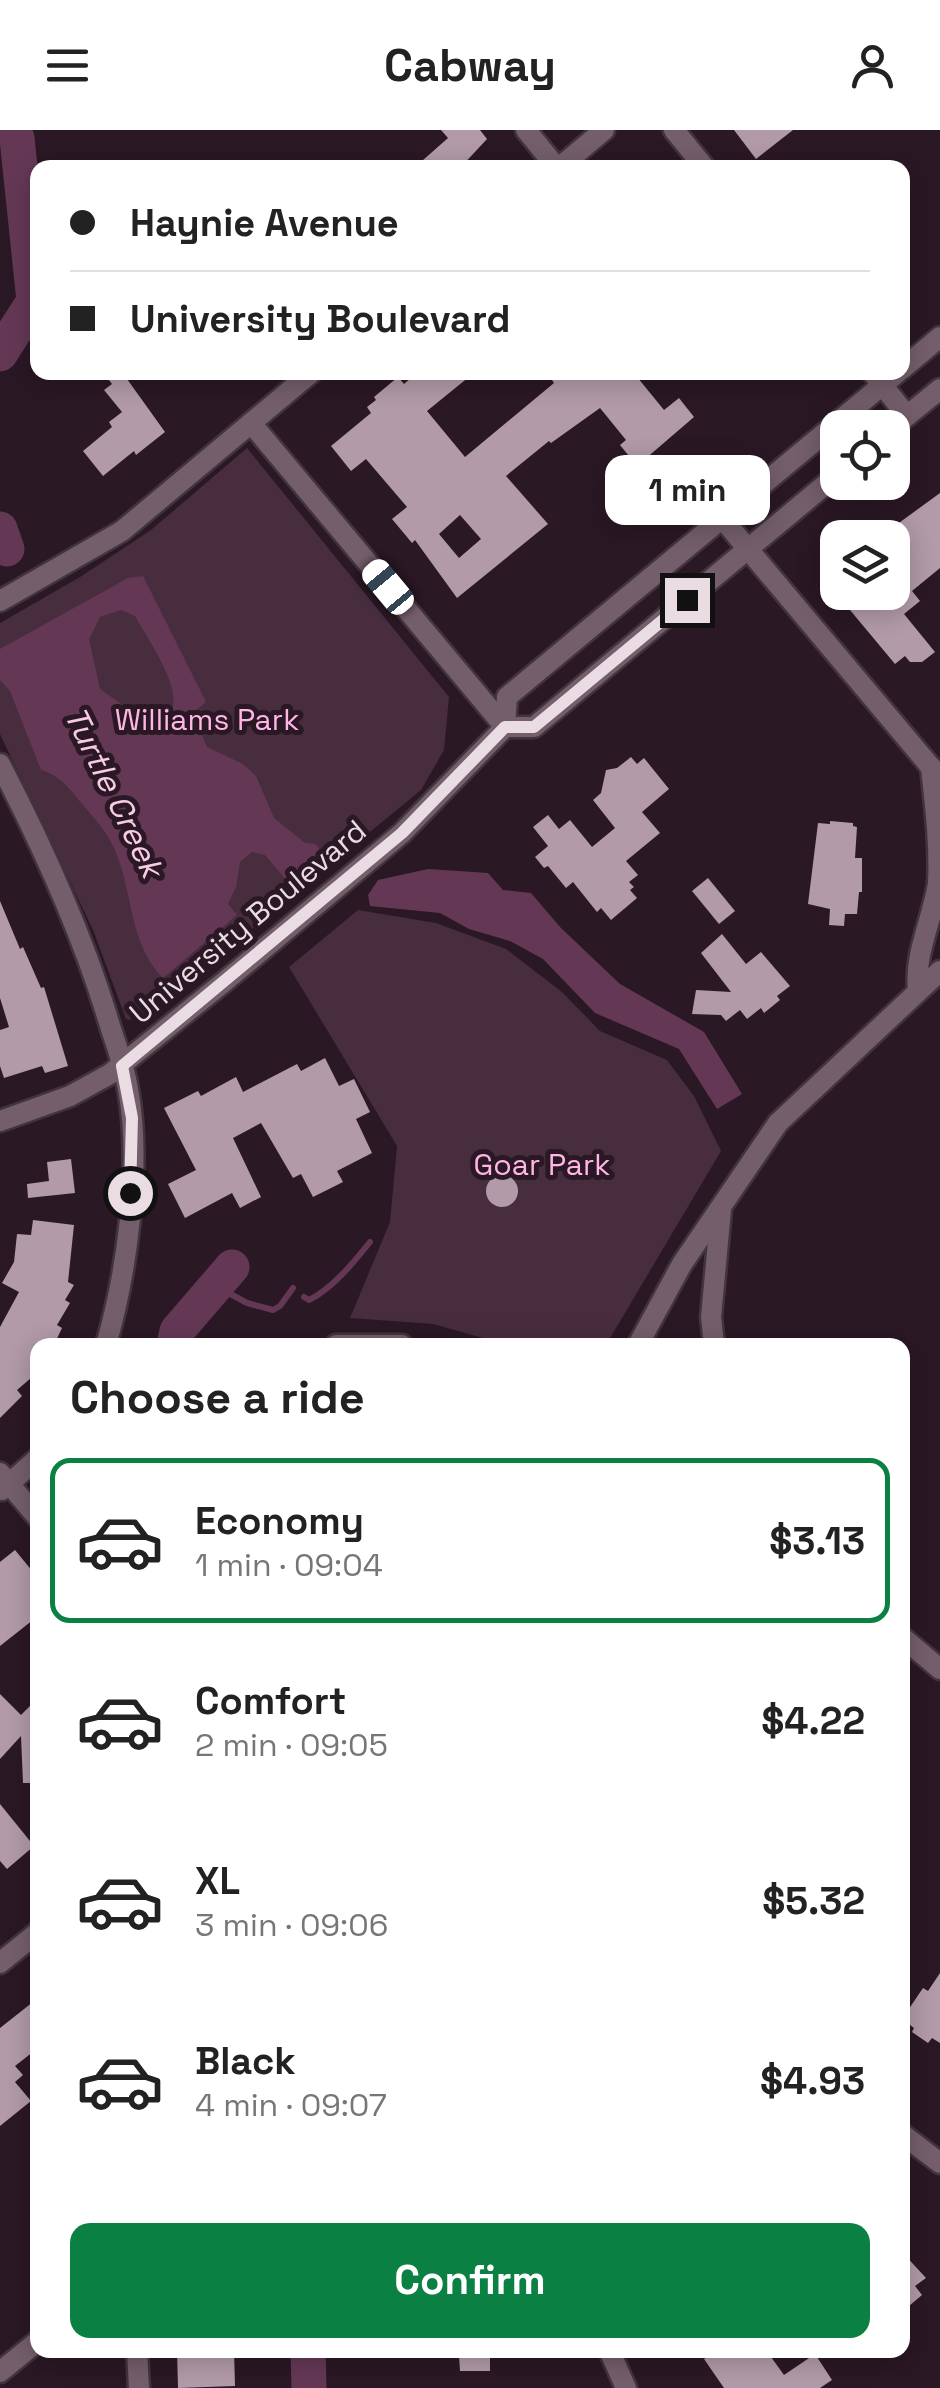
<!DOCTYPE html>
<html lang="en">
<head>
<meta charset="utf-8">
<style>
	body { margin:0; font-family:"Space Grotesk",sans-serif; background:#f6f6f6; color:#222; height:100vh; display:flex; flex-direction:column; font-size:38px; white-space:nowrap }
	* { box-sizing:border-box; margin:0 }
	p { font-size:32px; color:#767676 }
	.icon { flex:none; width:55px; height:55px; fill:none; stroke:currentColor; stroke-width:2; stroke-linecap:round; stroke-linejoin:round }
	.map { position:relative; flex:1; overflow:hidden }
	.details { position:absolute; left:30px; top:1208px; width:880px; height:1020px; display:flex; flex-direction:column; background:#fff; border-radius:20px; box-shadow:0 5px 25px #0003 }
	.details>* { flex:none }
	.guide { position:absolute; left:30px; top:30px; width:880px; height:220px; border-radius:20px; box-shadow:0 5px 25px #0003; display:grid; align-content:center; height:220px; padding:0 40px; background:#fff }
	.buttons { position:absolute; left:820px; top:280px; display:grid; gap:20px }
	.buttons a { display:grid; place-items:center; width:90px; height:90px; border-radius:20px; background:#fff; box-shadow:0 5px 25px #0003; font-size:50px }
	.end { position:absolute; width:45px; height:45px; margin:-22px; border:12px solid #e9dce3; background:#111; box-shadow:0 0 0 5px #111 }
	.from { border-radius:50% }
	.bubble { position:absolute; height:70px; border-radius:20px; background:#fff; box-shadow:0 5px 25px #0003; font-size:32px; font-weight:800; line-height:70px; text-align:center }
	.car { position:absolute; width:30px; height:60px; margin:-30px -15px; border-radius:12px; box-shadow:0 0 8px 2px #0007; background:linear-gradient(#fff 24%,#345 0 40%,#fff 0 76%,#345 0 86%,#fff 0) }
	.guide b { display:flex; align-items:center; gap:35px; height:95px; font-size:38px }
	.guide b+b { border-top:2px solid #e0e0e0 }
	.guide i { width:25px; height:25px; background:#222 }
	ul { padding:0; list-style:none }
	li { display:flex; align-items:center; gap:30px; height:165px; margin:0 20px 15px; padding:0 20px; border:5px solid transparent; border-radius:20px }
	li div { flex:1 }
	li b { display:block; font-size:38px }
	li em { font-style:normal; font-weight:800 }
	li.active { border-color:#0b8043 }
	li>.icon { width:90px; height:90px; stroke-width:1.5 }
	h2 { padding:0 40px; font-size:45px; line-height:120px }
	.button { display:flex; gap:20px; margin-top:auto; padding:20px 40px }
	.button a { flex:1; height:115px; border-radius:20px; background:#0b8043; color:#fff; font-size:40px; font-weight:800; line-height:115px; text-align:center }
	header { display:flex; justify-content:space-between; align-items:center; height:130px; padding:0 40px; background:#fff; font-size:45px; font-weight:800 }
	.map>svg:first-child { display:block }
</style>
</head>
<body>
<header><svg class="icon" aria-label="menu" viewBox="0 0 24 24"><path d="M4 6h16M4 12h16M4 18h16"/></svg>Cabway<svg class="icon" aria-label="person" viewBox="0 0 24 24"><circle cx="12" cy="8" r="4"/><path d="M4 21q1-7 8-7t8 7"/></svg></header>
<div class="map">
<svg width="940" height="2258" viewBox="0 0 940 2258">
	<rect width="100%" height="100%" fill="#2a1824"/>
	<g fill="#472d3e">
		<polygon points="247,318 449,567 444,620 421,660 140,891 126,889 93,800 0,604 0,493 80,447 151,400"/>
		<polygon points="358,780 436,793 506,819 562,862 600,901 667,930 694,966 721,1021 606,1215 508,1215 433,1194 350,1188 390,1092 397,1016 289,837"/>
	</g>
	<g fill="#643855" fill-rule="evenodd">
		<path d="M143,446L206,572L193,583L207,617L243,634L256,646L274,688L305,713L316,714L325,730L288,752L265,725L252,722L240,732L236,757L228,774L237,785L163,848C130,815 133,767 117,725C110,705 95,689 82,674C69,658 61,646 41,640L10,561L0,550V519L128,448ZM121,480L135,486C147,509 192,569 165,589L137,585L100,559L89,509L100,487Z"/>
		<polygon points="428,739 488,743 503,760 531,763 561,798 620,854 704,902 742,964 717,979 679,919 595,883 543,829 510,811 469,799 440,783 370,776 368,765 378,750"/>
	</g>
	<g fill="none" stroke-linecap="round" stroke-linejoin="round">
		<g stroke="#643855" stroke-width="6">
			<polyline points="216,1156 247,1173 273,1180 280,1176 293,1158"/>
			<path d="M304,1167L309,1170C332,1159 354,1132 370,1112"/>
		</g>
		<g stroke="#643855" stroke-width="35">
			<polyline points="0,224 34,171 17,8 11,0"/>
			<polyline points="0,399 7,419"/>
			<polyline points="174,1215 177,1201 232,1137"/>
			<polyline points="308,2220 309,2258"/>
		</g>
	</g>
	<g fill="#b29aa8" fill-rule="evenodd">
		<polygon points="441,0 480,0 487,9 460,38 414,38 448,8"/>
		<polygon points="734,0 793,0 756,29"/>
		<polygon points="103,242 122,242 165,302 136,325 134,321 103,346 83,321 112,297 109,292 122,282 104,260 112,254"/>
		<path d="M418,242H475L427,281L465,327L554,253L552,250L560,242H633L664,280L679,268L694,287L637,336L620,315L626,310L600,278L551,313L549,311L506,346L548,394L457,468L415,410L412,413L392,389L407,377L366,329L351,341L331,316L371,283L367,277L376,270L374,267L398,247L404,254ZM460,385L481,409L459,428L439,404Z"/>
		<polygon points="940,363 940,438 912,461 920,471 904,484 935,522 922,532 910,532 905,526 895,534 835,462 892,462 892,439 901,432 892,421 892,398"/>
		<polygon points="631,627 637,634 644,628 669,659 642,682 660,703 626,731 638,745 629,752 634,757 630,760 637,768 611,790 601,778 597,782 573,752 566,758 548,736 544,738 535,727 548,716 533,697 548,685 559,699 570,690 592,717 615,698 593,670 601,663 606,640 617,638"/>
		<polygon points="830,691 853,693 853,696 857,697 855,728 862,728 862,762 859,762 857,784 845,784 844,796 829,795 830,779 808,774 818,693 830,694"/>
		<polygon points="708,748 735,781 719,794 692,761"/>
		<polygon points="0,771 20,819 23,817 41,858 44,857 68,936 45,943 42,936 4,948 0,936 0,900 9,897 0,868"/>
		<polygon points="722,804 746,834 761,822 790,856 777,866 780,870 764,883 761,878 747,889 740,880 726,891 721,885 692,884 696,860 731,862 701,823"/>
		<polygon points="325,928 339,956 354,949 370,982 356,989 372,1023 337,1041 343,1052 313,1067 301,1044 293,1048 261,993 233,1008 261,1067 240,1078 232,1063 185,1088 168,1054 196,1040 164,978 198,961 201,966 236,947 243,962 297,934 301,941"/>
		<polygon points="71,1029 75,1063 28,1068 27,1054 49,1051 47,1032"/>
		<circle cx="502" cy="1061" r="16"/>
		<polygon points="33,1090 74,1095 68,1152 74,1155 65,1170 70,1173 57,1195 62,1198 54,1215 38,1215 38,1242 17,1260 22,1266 0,1288 0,1197 19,1162 2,1153 14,1132 17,1104 31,1105"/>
		<polygon points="15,1420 38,1448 38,1486 0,1516 0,1432"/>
		<polygon points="0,1564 21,1585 38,1568 38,1653 23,1653 21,1606 0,1629"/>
		<polygon points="0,1674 34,1716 7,1739 0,1731"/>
		<polygon points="940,1843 940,1913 932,1908 928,1913 912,1902 914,1898 902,1889 923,1858 928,1861"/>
		<polygon points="38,1868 38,1918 15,1936 23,1945 15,1952 31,1971 0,1996 0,1898"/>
		<polygon points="902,2122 926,2148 915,2156 922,2165 909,2176 902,2168"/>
		<polygon points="177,2220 234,2220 235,2256 178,2258"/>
		<polygon points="467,2220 490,2220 490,2241 460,2241 459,2225 467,2225"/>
		<polygon points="718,2220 766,2220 784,2245 815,2224 832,2250 820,2258 724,2258 704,2229"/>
	</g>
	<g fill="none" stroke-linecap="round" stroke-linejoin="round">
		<defs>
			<g id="minor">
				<polyline points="526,0 557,38"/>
				<polyline points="674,0 705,38"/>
				<polyline points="559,38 604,0"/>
				<polyline points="902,239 940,207"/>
				<polyline points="872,242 907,286"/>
				<polyline points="251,293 505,597"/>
				<polyline points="892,298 940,259"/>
				<polyline points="722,388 940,648"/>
				<polyline points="0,471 122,401 312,242"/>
				<polyline points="505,597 534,597 838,344"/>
				<path d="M0,634C42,715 80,798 107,886C114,910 124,934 128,959C142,1034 127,1142 106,1215"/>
				<path d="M918,859C914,824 933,788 938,753C940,715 935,675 931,637"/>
				<polyline points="0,991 70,966 110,944 224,852 402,703 505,597 507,567 898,242"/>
				<polyline points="336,1215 402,1215"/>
				<polyline points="638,1215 682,1134 778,993 940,841"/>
				<polyline points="714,1215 711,1187 721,1080"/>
				<polyline points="0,1343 38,1388"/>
				<polyline points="2,1360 38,1328"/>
				<polyline points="902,1507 940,1539"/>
				<polyline points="0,1833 38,1802"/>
				<polyline points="902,2004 940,2033"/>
				<polyline points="137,2220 139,2258"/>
				<polyline points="609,2220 626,2258"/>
				<polyline points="0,2242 38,2211"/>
			</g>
		</defs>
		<use href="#minor" stroke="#41343c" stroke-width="25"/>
		<use href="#minor" stroke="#745e6b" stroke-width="20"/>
	</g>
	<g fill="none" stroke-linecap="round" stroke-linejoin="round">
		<polyline stroke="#e9dce3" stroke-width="12" points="130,1063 132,988 122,936 402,703 505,597 534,597 687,470"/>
	</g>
	<g text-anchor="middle" stroke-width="10" stroke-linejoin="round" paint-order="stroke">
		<g font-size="30" fill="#ffb5e5" stroke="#2a1824">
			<text x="207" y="600">Williams Park</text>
			<text x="542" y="1045">Goar Park</text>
		</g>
		<g font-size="30" fill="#e9dce3" stroke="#2a1824">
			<text transform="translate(248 792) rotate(-40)" y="10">University Boulevard</text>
		</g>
		<g font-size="32" font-style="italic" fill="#f9cbe7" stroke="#2a1824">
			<text transform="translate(114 662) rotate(64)" y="11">Turtle Creek</text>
		</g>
	</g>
</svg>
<div class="buttons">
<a><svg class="icon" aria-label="locate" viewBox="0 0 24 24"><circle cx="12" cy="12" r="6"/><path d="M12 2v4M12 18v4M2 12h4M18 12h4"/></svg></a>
<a><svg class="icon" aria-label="layers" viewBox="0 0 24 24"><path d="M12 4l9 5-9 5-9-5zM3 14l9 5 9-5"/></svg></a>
</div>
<i class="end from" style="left:130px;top:1063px"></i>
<i class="end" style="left:687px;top:470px"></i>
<div class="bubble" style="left:605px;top:325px;width:165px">1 min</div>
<i class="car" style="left:388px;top:457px;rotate:320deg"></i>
<div class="guide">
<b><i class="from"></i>Haynie Avenue</b>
<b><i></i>University Boulevard</b>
</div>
<section class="details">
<h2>Choose a ride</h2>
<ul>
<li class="active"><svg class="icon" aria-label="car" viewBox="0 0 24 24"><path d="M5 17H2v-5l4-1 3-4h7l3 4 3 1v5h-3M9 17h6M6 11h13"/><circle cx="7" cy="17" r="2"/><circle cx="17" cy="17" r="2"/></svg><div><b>Economy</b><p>1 min · 09:04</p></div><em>$3.13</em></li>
<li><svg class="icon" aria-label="car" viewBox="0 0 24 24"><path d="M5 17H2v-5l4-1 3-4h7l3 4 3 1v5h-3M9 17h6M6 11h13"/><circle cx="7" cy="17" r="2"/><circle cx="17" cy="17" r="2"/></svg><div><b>Comfort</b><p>2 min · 09:05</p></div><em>$4.22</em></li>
<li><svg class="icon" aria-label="car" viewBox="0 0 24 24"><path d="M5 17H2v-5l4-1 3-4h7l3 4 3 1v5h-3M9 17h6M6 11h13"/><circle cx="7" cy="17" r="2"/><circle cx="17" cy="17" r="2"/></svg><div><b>XL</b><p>3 min · 09:06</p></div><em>$5.32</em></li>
<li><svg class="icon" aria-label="car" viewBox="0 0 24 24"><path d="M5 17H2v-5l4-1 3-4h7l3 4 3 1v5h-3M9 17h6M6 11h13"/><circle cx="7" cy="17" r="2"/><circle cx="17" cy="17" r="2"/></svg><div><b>Black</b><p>4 min · 09:07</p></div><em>$4.93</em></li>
</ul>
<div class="button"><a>Confirm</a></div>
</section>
</div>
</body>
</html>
